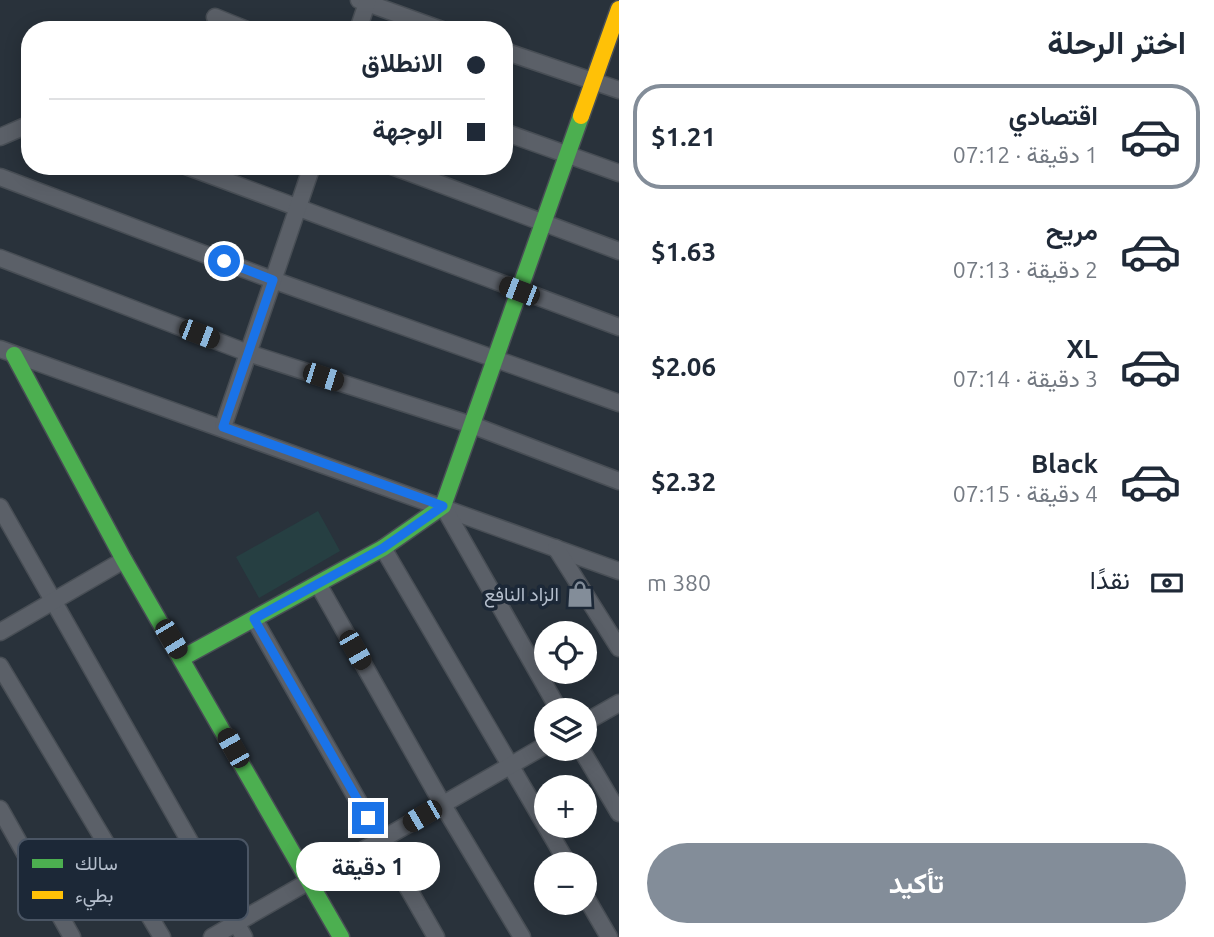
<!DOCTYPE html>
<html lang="ar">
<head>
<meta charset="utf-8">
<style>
	body { margin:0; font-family:Ubuntu,Vazirmatn,sans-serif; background:#f2f2f3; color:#1f2937; direction:rtl; height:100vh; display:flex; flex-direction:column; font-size:26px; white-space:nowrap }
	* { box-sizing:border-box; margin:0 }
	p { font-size:23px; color:#747a83 }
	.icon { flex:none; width:38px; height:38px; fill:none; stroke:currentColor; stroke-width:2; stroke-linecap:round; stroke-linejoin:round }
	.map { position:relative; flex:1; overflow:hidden; direction:ltr }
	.sheet { display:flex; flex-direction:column; background:#fff; width:595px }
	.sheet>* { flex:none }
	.guide { position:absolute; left:21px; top:21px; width:492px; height:154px; border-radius:28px; box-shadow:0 4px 18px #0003; direction:rtl; display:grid; align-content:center; height:154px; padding:0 28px; background:#fff }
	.buttons { position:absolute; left:534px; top:621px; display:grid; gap:14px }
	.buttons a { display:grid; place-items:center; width:63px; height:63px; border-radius:50%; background:#fff; box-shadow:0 4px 18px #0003; font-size:35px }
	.end { position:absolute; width:32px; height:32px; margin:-16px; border:9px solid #1a73e8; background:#fff; box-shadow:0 0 0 4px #fff }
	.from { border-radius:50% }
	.bubble { position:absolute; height:49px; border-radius:24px; background:#fff; box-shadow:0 4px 18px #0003; font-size:23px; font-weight:700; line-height:49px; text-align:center; direction:rtl }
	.car { position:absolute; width:21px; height:42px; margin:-21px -10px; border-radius:9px; box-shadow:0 0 5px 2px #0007; background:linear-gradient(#222 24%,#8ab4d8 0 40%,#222 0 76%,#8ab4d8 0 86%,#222 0) }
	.guide b { display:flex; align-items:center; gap:24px; height:66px; font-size:26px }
	.guide b+b { border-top:2px solid #e0e1e3 }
	.guide i { width:18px; height:18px; background:#1f2937 }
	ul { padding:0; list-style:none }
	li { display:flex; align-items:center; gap:21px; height:105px; margin:0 14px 10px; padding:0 14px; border:4px solid transparent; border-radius:28px }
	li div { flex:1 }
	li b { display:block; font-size:26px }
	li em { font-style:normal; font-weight:700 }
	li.on { border-color:#838d99 }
	li>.icon { width:63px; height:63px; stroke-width:1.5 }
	h2 { padding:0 28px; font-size:32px; line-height:84px }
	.pay { display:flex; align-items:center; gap:18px; height:77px; padding:0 28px; font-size:26px }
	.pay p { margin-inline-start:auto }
	.cta { display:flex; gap:14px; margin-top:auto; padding:14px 28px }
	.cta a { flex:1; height:80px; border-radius:42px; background:#838d99; color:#fff; font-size:28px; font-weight:700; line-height:80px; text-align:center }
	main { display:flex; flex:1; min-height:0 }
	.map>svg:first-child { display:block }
</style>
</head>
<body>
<main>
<section class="sheet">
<h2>اختر الرحلة</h2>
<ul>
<li class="on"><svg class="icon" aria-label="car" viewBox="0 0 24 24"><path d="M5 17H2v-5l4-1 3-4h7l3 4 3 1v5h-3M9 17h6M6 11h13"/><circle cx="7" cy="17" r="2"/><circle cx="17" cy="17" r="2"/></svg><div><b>اقتصادي</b><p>1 دقيقة · 07:12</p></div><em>$1.21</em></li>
<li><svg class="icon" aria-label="car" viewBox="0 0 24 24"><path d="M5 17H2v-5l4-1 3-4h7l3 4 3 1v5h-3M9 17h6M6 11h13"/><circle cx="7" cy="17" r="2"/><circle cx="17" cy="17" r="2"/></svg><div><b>مريح</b><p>2 دقيقة · 07:13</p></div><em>$1.63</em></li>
<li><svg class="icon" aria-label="car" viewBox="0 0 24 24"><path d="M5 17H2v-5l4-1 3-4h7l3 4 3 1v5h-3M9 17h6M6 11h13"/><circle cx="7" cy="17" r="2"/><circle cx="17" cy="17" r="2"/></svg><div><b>XL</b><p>3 دقيقة · 07:14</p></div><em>$2.06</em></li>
<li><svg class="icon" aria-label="car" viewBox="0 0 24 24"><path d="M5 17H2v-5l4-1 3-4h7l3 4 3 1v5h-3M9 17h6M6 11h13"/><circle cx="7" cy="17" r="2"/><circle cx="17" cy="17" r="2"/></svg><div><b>Black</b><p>4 دقيقة · 07:15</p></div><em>$2.32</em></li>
</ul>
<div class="pay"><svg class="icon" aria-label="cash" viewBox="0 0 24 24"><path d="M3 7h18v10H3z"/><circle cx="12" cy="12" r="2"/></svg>نقدًا<p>380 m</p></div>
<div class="cta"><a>تأكيد</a></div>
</section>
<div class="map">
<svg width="619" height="937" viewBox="0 0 619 937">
	<rect width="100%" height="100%" fill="#29323b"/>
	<polygon fill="#263f42" points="318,511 340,551 259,598 236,557"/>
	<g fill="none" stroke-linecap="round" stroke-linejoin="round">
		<defs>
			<g id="street">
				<polyline points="359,0 442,30"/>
				<polyline points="215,17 247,30"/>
				<polyline points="358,30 368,0"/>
				<polyline points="504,51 619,90"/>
				<polyline points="504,132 619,173"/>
				<polyline points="0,137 30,124"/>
				<polyline points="186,166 619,327"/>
				<polyline points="392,166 619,251"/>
				<polyline points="0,177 273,280 619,403"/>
				<polyline points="0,258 248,353 472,425 619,481"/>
				<polyline points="0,349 619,571"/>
				<polyline points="223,427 312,166"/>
				<polyline points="443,506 559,710"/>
				<polyline points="0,507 244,937"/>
				<polyline points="383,548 568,864"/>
				<polyline points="556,548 619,648"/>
				<polyline points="318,584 443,805 522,937"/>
				<polyline points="254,619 436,937"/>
				<polyline points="0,632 124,560"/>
				<polyline points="0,666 162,937"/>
				<polyline points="584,723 619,703"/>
				<polyline points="581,749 619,813"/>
				<polyline points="0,809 72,937"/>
				<polyline points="584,894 609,937"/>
				<polyline points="212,937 546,745"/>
			</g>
			<g id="fast">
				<polyline points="14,355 124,560 341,937"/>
				<polyline points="182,658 383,548 443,506 581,116"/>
			</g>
			<polyline id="slow" points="581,116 619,9"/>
		</defs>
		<use href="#street" stroke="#484e55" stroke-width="19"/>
		<use href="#fast" stroke="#484e55" stroke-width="19"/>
		<use href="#slow" stroke="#484e55" stroke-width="19"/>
		<use href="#street" stroke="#5b6068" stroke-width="16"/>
		<use href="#fast" stroke="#4caf50" stroke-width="16"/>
		<use href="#slow" stroke="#ffc107" stroke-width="16"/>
	</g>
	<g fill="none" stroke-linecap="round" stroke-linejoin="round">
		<polyline stroke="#1a73e8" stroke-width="9" points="224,261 273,280 223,427 443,506 383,548 254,619 368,818"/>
	</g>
	<defs>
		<symbol id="shop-bare" viewBox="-9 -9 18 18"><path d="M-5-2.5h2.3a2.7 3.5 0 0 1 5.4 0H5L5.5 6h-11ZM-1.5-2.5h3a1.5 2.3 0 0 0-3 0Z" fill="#838d99" stroke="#1c2837" stroke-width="2.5" paint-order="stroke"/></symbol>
	</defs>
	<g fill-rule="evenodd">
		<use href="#shop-bare" x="561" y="575" width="38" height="38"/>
	</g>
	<g text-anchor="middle" stroke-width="7" stroke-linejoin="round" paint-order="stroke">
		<g font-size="19" fill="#b4becc" stroke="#1c2837" text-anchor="end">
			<text x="559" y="601">الزاد النافع</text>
		</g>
	</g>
	<rect x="18" y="839" width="230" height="81" rx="10" fill="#1c2837" stroke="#4a5564" stroke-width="2"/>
	<rect x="32" y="859" width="31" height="9" fill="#4caf50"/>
	<rect x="32" y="891" width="31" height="8" fill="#ffc107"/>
	<g font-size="19" fill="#b4becc">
		<text x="75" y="870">سالك</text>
		<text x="75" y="902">بطيء</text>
	</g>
</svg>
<div class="buttons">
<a><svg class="icon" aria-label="locate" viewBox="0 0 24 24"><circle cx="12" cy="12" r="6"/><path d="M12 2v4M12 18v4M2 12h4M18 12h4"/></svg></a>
<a><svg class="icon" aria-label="layers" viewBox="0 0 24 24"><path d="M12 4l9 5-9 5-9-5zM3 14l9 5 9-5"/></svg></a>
<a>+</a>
<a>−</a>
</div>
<i class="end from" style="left:224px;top:261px"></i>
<i class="end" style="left:368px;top:818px"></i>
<div class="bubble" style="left:296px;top:842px;width:144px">1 دقيقة</div>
<i class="car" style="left:519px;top:291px;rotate:291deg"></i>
<i class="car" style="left:199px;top:334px;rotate:111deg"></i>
<i class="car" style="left:323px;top:377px;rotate:108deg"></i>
<i class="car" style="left:171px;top:639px;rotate:149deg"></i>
<i class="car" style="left:355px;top:650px;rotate:150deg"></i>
<i class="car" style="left:233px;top:748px;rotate:331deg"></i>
<i class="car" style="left:422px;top:816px;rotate:240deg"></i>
<div class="guide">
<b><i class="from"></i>الانطلاق</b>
<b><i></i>الوجهة</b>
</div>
</div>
</main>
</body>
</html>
